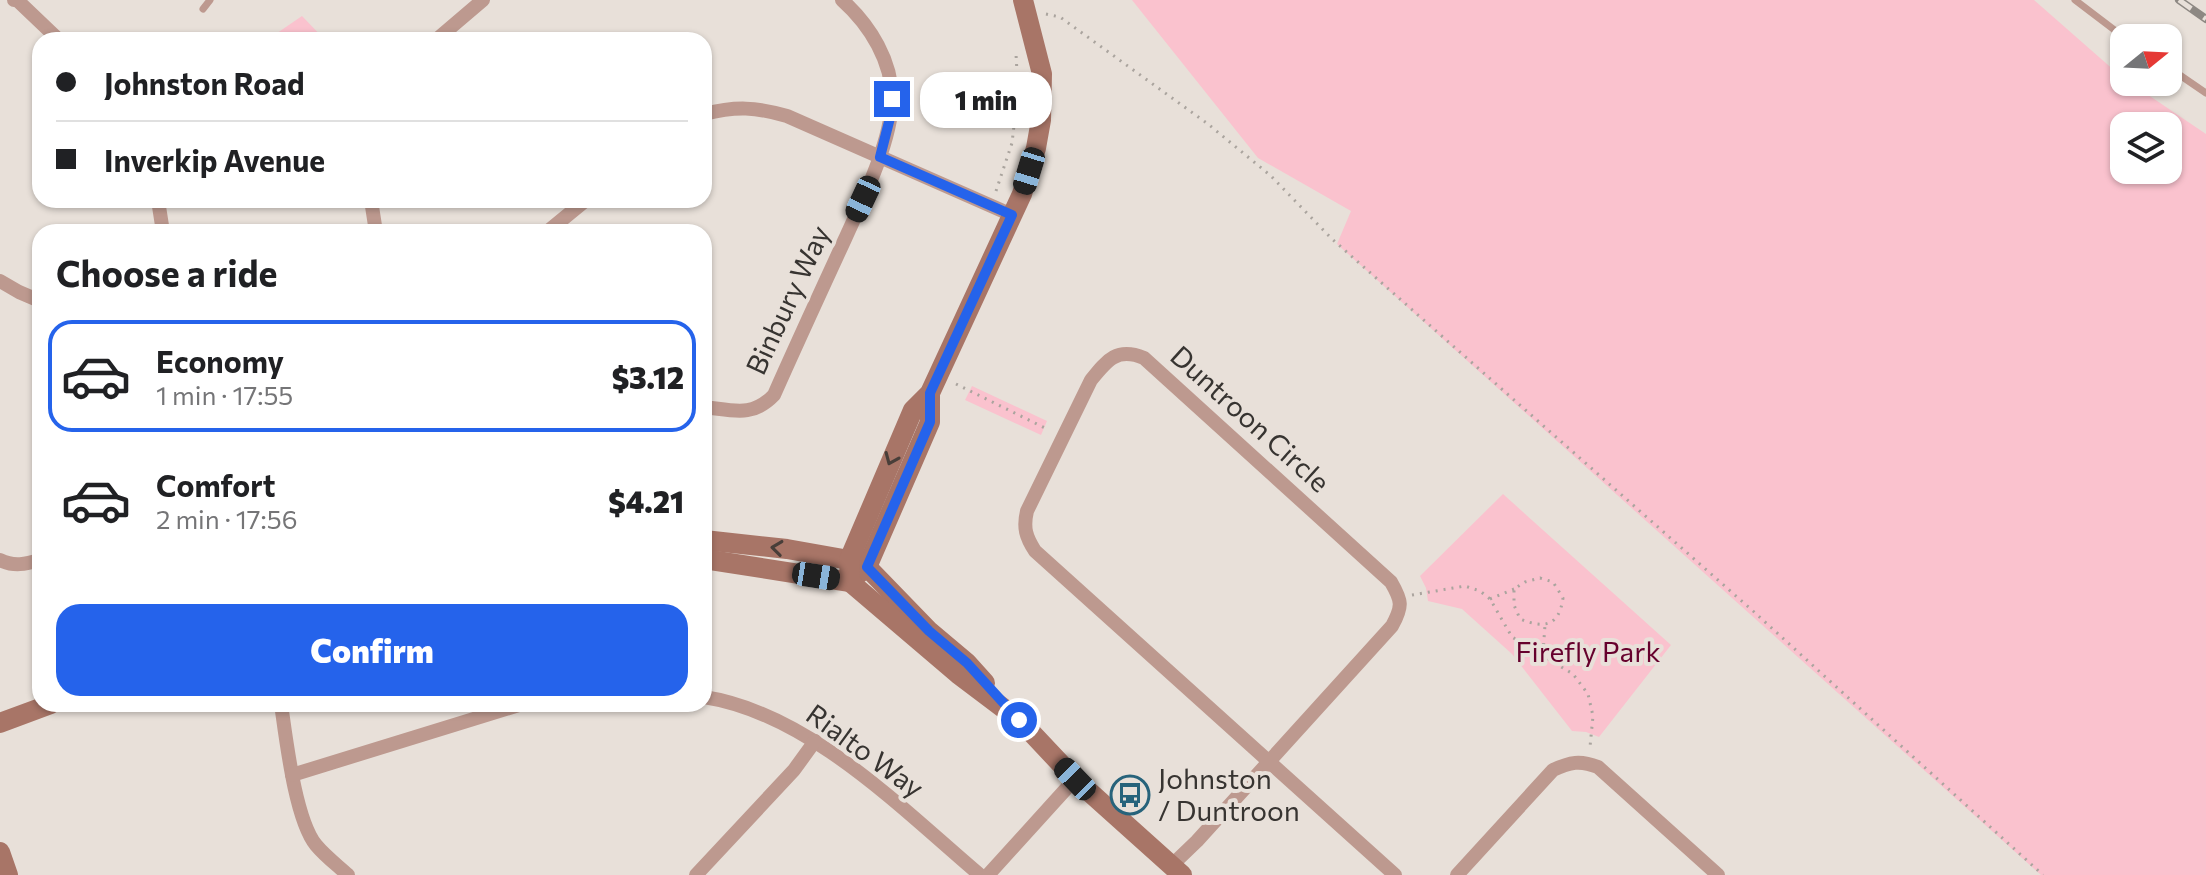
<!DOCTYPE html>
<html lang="en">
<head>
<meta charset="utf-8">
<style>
	body { margin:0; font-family:Commissioner,sans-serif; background:#f2f2f2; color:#202124; height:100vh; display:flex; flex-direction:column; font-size:30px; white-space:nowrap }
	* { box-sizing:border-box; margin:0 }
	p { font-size:26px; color:#757577 }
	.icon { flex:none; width:44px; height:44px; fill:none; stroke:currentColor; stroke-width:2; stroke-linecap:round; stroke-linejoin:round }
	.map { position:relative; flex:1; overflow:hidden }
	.drawer { position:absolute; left:32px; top:224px; width:680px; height:488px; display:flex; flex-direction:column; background:#fff; border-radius:24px; box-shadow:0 2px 6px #0004 }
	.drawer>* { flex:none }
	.banner { position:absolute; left:32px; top:32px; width:680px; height:176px; border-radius:24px; box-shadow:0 2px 6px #0004; display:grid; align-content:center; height:176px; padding:0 24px; background:#fff }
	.needle { width:52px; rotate:72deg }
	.controls { position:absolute; left:2110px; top:24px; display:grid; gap:16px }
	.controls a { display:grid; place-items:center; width:72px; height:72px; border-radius:16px; background:#fff; box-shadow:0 2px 6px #0004; font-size:40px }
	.end { position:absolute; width:36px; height:36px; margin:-18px; border:10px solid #2563eb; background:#fff; box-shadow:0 0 0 4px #fff }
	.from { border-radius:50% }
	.bubble { position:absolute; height:56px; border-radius:24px; background:#fff; box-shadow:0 2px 6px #0004; font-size:26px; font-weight:800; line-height:56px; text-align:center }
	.car { position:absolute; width:24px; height:48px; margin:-24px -12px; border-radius:10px; box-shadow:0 0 6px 2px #0007; background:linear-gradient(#222 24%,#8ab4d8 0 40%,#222 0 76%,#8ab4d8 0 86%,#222 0) }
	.banner b { display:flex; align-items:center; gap:28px; height:76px; font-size:30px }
	.banner b+b { border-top:2px solid #e0e0e0 }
	.banner i { width:20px; height:20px; background:#202124 }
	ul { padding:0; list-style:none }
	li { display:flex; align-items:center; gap:24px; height:112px; margin:0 16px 12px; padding:0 8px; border:4px solid transparent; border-radius:24px }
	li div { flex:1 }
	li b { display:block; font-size:30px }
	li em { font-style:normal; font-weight:800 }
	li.selected { border-color:#2563eb }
	li>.icon { width:72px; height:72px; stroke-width:1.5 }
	h2 { padding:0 24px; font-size:36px; line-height:96px }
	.primary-button { display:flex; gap:16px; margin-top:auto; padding:16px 24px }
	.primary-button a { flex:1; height:92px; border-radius:24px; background:#2563eb; color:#fff; font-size:32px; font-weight:800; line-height:92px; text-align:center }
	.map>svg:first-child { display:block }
</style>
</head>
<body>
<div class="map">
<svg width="2206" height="875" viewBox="0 0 2206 875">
	<rect width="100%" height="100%" fill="#e8e0d9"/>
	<g fill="#fac2ce" fill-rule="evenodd">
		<path d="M1132,0H2034L2124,79V82H2129L2206,134V875H2041L1337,244L1351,211L1258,158ZM2168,126V170H2124V126Z"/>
		<polygon points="302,16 325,40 267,40"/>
		<polygon points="972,386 1047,421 1041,435 965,400"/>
		<polygon points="1503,494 1671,645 1599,737 1586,732 1572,731 1512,654 1462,609 1428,601 1426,588 1420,576"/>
	</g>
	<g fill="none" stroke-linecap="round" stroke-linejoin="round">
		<g stroke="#aaa49e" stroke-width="3" stroke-dasharray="2 6" stroke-linecap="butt">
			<polyline points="1046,14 1060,17 1208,124 1271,176 1332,239 1753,611 2043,875"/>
			<polyline points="996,191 1012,143 1018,91 1016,54"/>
			<polyline points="956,384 1049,430"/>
			<path d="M1540,578L1553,582L1563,598C1559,626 1545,629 1520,619L1514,605V589L1525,582Z"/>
			<polyline points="1412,595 1465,586 1480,591 1490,599 1512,637 1573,674 1588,694 1593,716 1590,747"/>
			<polyline points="1490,599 1514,589"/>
			<polyline points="1543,653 1545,625"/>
		</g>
		<g stroke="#bd998f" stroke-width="7">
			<polyline points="2075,0 2125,38"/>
			<polyline points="203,9 210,0"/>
			<polyline points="2168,67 2206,93"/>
		</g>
		<g stroke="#bd998f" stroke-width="14">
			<polyline points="14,0 17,0 59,40"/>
			<polyline points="436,40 483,0"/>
			<path d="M704,114C736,106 756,107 787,116L1012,215"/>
			<polyline points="158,200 163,232"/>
			<polyline points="371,200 376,232"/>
			<polyline points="547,232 586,200"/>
			<polyline points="0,281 19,292 40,301"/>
			<path d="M704,407C733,410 752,418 774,395C797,343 821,291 845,239C862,201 891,143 892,101C893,62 870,25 842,0"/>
			<path d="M0,560C14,567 26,564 40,560"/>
			<path d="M704,697C809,713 902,809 980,875"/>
			<path d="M281,704C286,738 295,819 316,845C325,856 337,865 348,875"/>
			<polyline points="292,775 522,704"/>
			<path d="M1172,865L1197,841L1392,626C1403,606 1402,601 1391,582L1144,358C1117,347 1107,360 1091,380L1027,511C1023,528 1026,537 1035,551L1395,875"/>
			<polyline points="696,875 794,770 815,741"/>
			<polyline points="988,875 1075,779"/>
			<path d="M1457,875L1553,770C1570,762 1580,760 1598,767L1718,875"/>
		</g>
		<g stroke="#a87567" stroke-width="20">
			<polyline points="704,540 787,549 849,560 867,567 929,631 967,663 985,683"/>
			<polyline points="704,559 850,582"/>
			<polyline points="857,575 867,567 930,422 930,393"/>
			<polyline points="1012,712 1075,779 1182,875"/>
			<polyline points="1019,720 958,674 850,582 849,560 913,410 930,393 1022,194 1036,148 1041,120 1042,74 1023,0"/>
			<polyline points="0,723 51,704"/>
			<polyline points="0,852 8,875"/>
		</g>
		<defs>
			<polyline id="rail" points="2179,0 2206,19"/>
		</defs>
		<use href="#rail" stroke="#8d8883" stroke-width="8"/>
		<use href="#rail" stroke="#e8e0d9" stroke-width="5" stroke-dasharray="15" stroke-linecap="butt"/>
	</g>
	<defs><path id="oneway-chevron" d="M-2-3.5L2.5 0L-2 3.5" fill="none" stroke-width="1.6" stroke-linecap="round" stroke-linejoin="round" transform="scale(2)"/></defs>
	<g stroke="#483e39">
		<use href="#oneway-chevron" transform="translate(891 459) rotate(113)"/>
		<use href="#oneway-chevron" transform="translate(777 548) rotate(-173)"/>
	</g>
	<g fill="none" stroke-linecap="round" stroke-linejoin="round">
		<polyline stroke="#2563eb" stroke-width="10" points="892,99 891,114 880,157 1012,215 930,393 930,422 867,567 929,631 967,663 1019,720"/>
	</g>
	<defs>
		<symbol id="bus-ring" viewBox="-11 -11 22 22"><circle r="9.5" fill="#e8e0d9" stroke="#27637b" stroke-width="1.5"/><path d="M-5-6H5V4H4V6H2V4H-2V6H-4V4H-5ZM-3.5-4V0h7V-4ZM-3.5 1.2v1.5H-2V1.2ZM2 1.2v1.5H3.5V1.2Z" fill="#27637b"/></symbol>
	</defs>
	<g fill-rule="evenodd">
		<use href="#bus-ring" x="1108" y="773" width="44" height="44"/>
	</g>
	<g text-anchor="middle" stroke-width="8" stroke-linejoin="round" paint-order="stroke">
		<g font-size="28" fill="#373431" stroke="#e8e0d9">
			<text transform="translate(788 300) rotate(-65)" y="10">Binbury Way</text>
			<text transform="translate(1250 419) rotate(42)" y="10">Duntroon Circle</text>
			<text transform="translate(865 751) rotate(36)" y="10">Rialto Way</text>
		</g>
		<g font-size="28" fill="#66012d" stroke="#e8e0d9">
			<text x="1588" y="662">Firefly Park</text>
		</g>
		<g font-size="28" fill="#373431" stroke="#e8e0d9" text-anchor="start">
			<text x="1158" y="789">Johnston<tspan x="1158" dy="32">/ Duntroon</tspan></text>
		</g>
	</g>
</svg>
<div class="controls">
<a><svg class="needle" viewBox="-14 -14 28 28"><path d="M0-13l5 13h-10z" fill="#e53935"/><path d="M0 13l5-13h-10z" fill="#757577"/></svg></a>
<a><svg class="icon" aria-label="layers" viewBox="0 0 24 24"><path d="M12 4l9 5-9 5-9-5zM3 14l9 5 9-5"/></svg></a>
</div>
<i class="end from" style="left:1019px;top:720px"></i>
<i class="end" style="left:892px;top:99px"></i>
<div class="bubble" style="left:920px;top:72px;width:132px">1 min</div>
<i class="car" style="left:1029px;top:171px;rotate:197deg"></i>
<i class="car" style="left:863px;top:199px;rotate:205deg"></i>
<i class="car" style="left:816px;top:576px;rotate:99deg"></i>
<i class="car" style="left:1075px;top:779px;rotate:316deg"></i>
<div class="banner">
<b><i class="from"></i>Johnston Road</b>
<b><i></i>Inverkip Avenue</b>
</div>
<section class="drawer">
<h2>Choose a ride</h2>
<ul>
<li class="selected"><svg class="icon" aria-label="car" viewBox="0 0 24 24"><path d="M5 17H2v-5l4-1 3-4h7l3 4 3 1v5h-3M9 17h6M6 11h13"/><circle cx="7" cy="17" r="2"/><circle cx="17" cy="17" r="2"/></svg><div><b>Economy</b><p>1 min · 17:55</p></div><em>$3.12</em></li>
<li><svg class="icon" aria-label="car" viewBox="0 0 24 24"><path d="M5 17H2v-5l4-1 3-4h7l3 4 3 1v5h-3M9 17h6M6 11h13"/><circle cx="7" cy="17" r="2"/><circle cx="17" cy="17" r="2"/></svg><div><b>Comfort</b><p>2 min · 17:56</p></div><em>$4.21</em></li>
</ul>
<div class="primary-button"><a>Confirm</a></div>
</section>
</div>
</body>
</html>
